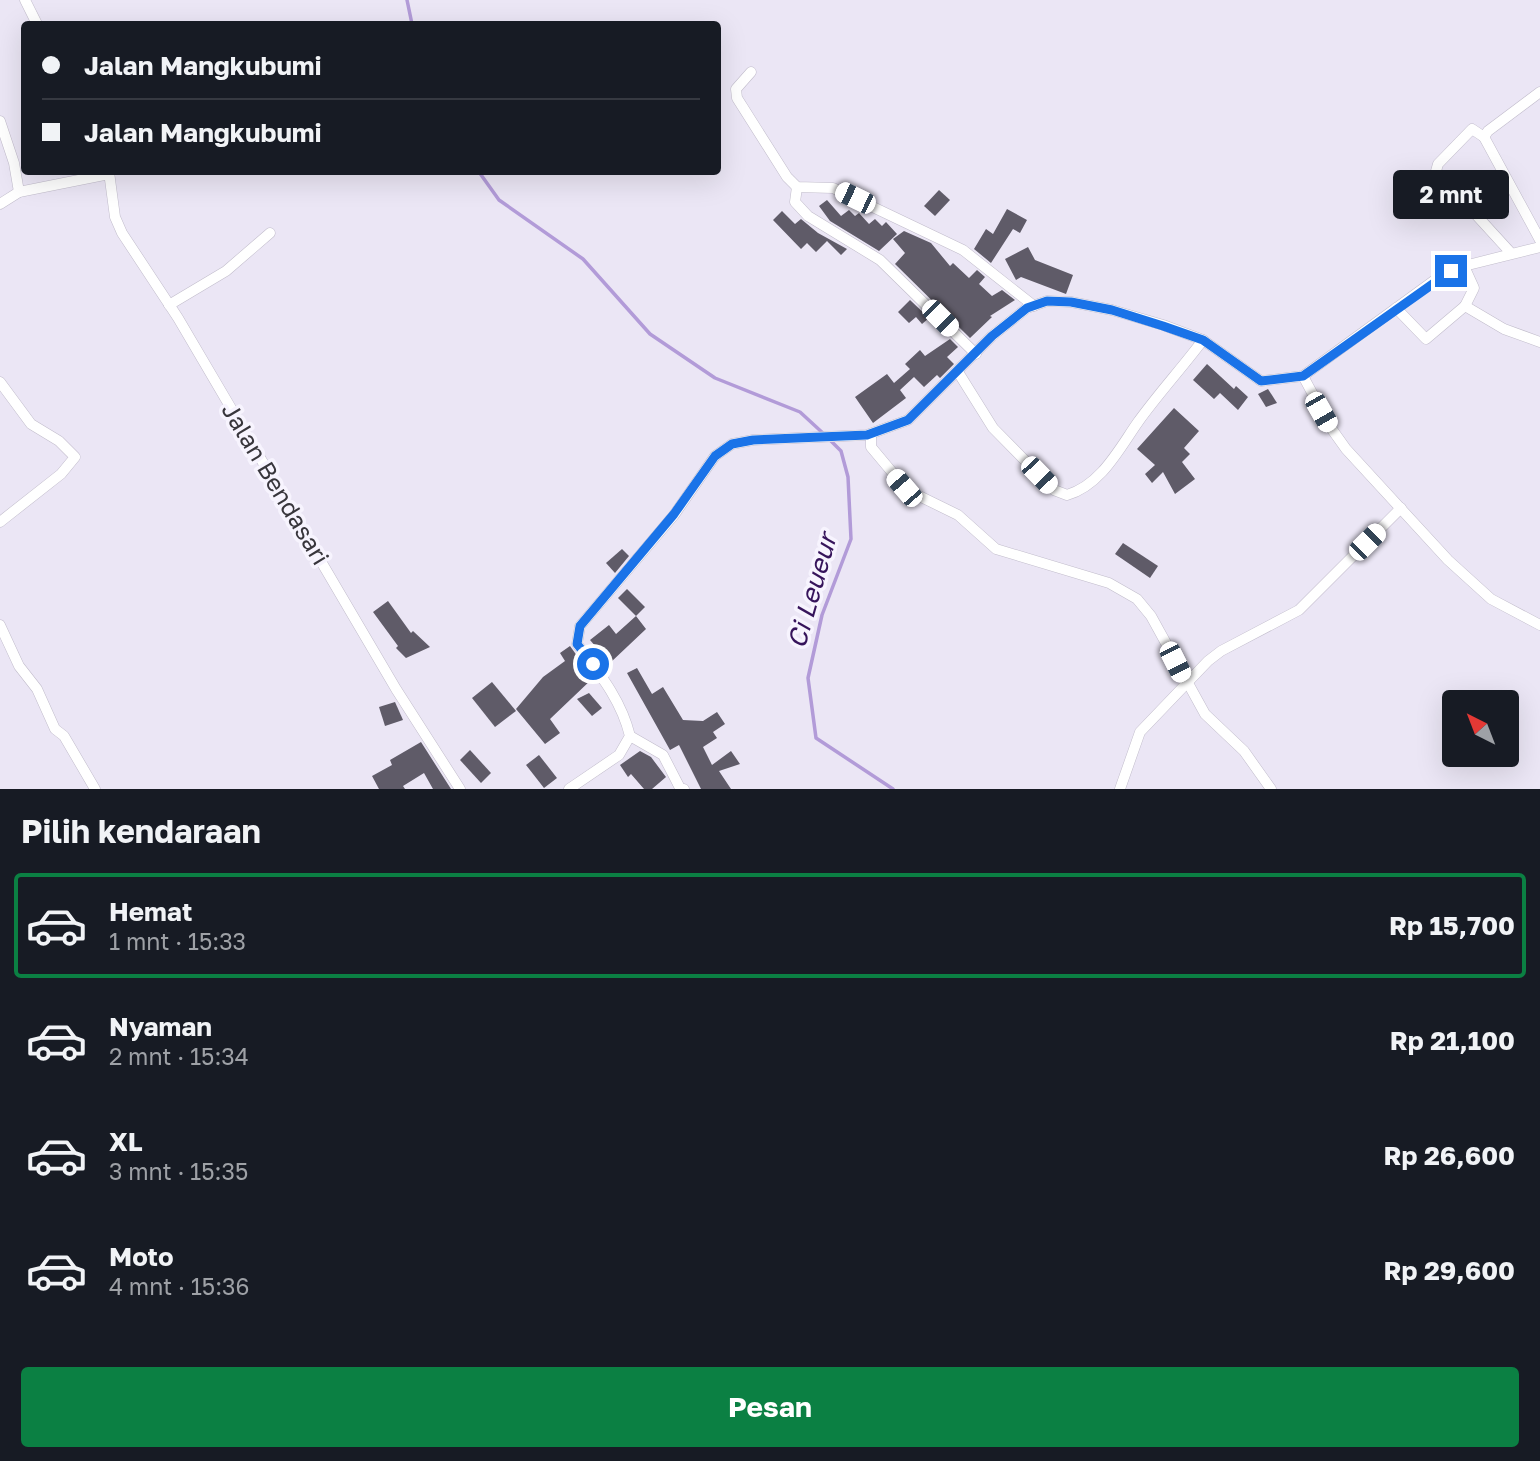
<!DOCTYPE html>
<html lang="id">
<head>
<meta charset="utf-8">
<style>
	body { margin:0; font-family:"Golos Text",sans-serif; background:#20242c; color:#f1f3f6; height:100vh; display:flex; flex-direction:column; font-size:26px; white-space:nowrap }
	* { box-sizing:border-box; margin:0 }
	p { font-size:23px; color:#9ea1a6 }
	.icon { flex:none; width:38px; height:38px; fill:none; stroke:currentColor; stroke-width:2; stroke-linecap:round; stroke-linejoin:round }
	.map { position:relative; height:789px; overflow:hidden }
	.sheet { display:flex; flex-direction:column; background:#171b24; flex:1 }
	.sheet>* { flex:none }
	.guide { position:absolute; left:21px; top:21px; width:700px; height:154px; border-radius:7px; box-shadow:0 7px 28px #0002; display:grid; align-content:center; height:154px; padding:0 21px; background:#171b24 }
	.needle { width:46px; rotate:318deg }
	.tools { position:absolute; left:1442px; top:690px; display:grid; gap:14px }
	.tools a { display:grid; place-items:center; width:77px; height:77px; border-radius:7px; background:#171b24; box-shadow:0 7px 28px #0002; font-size:35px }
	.end { position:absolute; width:32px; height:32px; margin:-16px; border:9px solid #1a73e8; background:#fff; box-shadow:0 0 0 4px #fff }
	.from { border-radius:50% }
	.bubble { position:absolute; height:49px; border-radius:7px; background:#171b24; box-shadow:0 7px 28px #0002; font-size:23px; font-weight:700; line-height:49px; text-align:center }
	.car { position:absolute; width:21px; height:42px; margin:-21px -10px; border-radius:9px; box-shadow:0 0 5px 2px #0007; background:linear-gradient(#fff 24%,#345 0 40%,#fff 0 76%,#345 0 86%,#fff 0) }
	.guide b { display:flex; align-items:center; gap:24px; height:66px; font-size:26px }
	.guide b+b { border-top:2px solid #363941 }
	.guide i { width:18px; height:18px; background:#f1f3f6 }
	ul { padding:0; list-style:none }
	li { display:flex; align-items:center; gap:21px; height:105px; margin:0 14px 10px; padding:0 7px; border:4px solid transparent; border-radius:7px }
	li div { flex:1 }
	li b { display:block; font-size:26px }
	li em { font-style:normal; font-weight:700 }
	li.active { border-color:#0b8043 }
	li>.icon { width:63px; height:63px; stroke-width:1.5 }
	h2 { padding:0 21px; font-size:32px; line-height:84px }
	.primary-button { display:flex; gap:14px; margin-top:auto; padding:14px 21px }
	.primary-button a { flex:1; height:80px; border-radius:7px; background:#0b8043; color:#fff; font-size:28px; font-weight:700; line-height:80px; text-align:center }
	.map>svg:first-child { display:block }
</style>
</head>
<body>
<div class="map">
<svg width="1540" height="789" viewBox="0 0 1540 789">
	<rect width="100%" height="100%" fill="#ebe6f5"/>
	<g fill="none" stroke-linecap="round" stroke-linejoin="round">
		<g stroke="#b29bd8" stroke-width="3.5">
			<polyline points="407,0 412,24"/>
			<polyline points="479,172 499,200 583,259 650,334 715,378 800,412 825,435"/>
			<polyline points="830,440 841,451 848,477 851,539 822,615 808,678 816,738 893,789"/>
		</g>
	</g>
	<g fill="#5f5b68">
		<polygon points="939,190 950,200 935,216 924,206"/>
		<polygon points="827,200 841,216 849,210 855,216 859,213 869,224 875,219 882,226 886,222 897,234 879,251 830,221 819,206"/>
		<polygon points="1007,209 1027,220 1020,233 1013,229 991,263 974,249 986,229 993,234"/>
		<polygon points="782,211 795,224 801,219 818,233 847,249 841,255 827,241 816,252 807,243 801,249 773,220"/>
		<polygon points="904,231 931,243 950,266 953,263 969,278 977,270 985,277 979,284 992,296 1002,290 1015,300 990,316 992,317 970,338 895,264 905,253 893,239"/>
		<polygon points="1028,247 1035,260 1073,275 1066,294 1021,277 1016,280 1005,259"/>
		<polygon points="910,300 929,318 922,324 916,317 909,323 898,312"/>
		<polygon points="950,339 958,347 947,357 954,364 940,378 937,375 924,387 914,377 900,390 906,398 873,423 855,397 887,374 894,383 910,369 905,364 920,350 925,356"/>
		<polygon points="1207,364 1234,389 1236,386 1248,397 1238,410 1220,393 1214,399 1193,380"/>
		<polygon points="1268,389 1277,403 1266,407 1258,394"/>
		<polygon points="1174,408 1199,431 1184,448 1190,454 1182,462 1195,479 1175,494 1163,472 1152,483 1145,474 1155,465 1137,449"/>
		<polygon points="1123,543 1158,566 1150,578 1115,554"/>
		<polygon points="622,549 629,556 615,573 606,563"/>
		<polygon points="627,589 645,607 636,616 618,598"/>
		<polygon points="388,601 411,633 413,631 430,647 406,658 396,648 398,646 373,612"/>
		<polygon points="636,616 646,629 610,663 590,640 609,625 616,634"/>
		<polygon points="570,646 593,678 550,719 560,733 545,744 516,709 543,677 565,661 560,653"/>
		<polygon points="637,668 652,694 663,687 683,720 703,721 717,712 725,724 713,732 717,738 703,747 712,765 731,751 740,764 719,771 731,789 701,789 679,745 670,750 627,673"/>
		<polygon points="492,682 516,711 495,727 472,698"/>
		<polygon points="589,693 602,708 592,716 577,699"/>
		<polygon points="395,702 403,720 385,726 379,707"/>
		<polygon points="421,742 451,789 433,789 424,773 403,786 405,789 379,789 372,776 392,765 390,760"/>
		<polygon points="470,750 491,773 481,783 460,760"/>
		<polygon points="640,751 651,757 666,777 652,789 644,789 631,774 628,777 620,765"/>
		<polygon points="539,755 557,778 544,788 526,765"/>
	</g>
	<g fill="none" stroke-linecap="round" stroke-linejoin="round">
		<defs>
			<g id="street">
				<polyline points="25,0 37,24"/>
				<polyline points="751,72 736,89 737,98 787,177 797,187 833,188 963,250 1034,306"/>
				<polyline points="1540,92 1488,131 1484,137 1540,240"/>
				<polyline points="0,121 14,163 19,192"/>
				<polyline points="1484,137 1472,129 1438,164 1436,171 1511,253"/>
				<polyline points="109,172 115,217 122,233 178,318 396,689 460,789"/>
				<polyline points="797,187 795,202 808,216 880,260 976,354"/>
				<polyline points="0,204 19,192 109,174"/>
				<polyline points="1464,266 1474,288 1465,306"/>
				<polyline points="169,305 226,271 270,233"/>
				<polyline points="1396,308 1426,339 1465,306 1504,329 1540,342"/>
				<path d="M958,372L993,428L1054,490L1067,495C1101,485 1119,449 1138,422C1158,394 1182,368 1203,340"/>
				<polyline points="1303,376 1331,428 1346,449 1448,560 1491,599 1540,625"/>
				<polyline points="0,382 31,424 59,441 75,457 61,474 0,522"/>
				<polyline points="871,434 871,447 907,490 958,515 996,549 1109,583 1137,599 1151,616 1205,714 1244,751 1271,789"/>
				<polyline points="0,625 19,666 37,689 55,729 64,736 95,789"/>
				<polyline points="630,736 663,755 680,788 684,789"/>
				<path d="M569,789L619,755L630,736C621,699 599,673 577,644L580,626L674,515L715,456L732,444L753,440L867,435L908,420L992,336L1027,308L1047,301L1071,302L1112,310L1163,325L1203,340L1261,381L1303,376L1439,277L1464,266L1540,247"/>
				<polyline points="1120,789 1140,732 1208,661 1221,651 1299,610 1401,508"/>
			</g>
		</defs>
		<use href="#street" stroke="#c1bccb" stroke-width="11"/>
		<use href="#street" stroke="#fff" stroke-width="10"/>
	</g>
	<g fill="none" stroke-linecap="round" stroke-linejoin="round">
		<polyline stroke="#1a73e8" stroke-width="9" points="593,664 577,644 580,626 674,514 715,456 732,444 753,440 867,435 908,420 992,336 1027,308 1047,301 1071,302 1112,310 1163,326 1203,340 1261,381 1303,376 1451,271"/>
	</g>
	<g text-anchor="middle" stroke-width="7" stroke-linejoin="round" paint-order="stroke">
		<g font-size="24" fill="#38363c" stroke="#f7f4fe">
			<text transform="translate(275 484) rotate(59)" y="8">Jalan Bendasari</text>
		</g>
		<g font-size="26" font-style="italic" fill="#36145b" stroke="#f7f4fe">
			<text transform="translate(812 591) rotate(-74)" y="9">Ci Leueur</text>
		</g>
	</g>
</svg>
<div class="tools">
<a><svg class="needle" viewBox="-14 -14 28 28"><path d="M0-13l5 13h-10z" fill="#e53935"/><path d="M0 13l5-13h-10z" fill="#9ea1a6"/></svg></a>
</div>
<i class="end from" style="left:593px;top:664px"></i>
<i class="end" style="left:1451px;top:271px"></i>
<div class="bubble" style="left:1393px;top:170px;width:116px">2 mnt</div>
<i class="car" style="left:855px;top:198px;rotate:296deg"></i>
<i class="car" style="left:940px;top:318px;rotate:135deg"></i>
<i class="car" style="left:1321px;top:412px;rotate:150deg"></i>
<i class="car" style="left:1039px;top:475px;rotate:136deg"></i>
<i class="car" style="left:904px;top:488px;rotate:319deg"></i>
<i class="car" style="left:1367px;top:542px;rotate:45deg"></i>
<i class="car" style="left:1175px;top:662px;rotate:153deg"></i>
<div class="guide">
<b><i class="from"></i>Jalan Mangkubumi</b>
<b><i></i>Jalan Mangkubumi</b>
</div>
</div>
<section class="sheet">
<h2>Pilih kendaraan</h2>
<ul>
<li class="active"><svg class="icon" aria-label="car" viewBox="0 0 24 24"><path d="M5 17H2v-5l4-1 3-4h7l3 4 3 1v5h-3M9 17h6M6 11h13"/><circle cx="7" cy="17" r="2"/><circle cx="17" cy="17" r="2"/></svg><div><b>Hemat</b><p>1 mnt · 15:33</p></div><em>Rp 15,700</em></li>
<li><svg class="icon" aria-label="car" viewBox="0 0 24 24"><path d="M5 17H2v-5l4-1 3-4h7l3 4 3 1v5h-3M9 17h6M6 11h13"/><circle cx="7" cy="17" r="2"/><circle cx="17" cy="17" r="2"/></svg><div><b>Nyaman</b><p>2 mnt · 15:34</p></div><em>Rp 21,100</em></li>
<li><svg class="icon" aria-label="car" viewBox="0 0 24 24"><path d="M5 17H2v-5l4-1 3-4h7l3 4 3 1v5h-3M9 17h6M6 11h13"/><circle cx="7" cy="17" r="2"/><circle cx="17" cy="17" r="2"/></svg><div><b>XL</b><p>3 mnt · 15:35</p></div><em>Rp 26,600</em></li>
<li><svg class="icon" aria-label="car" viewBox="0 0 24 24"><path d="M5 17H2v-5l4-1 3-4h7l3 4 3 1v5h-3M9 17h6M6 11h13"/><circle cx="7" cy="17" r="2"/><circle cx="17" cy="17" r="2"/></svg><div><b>Moto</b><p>4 mnt · 15:36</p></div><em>Rp 29,600</em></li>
</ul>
<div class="primary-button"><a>Pesan</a></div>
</section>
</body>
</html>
